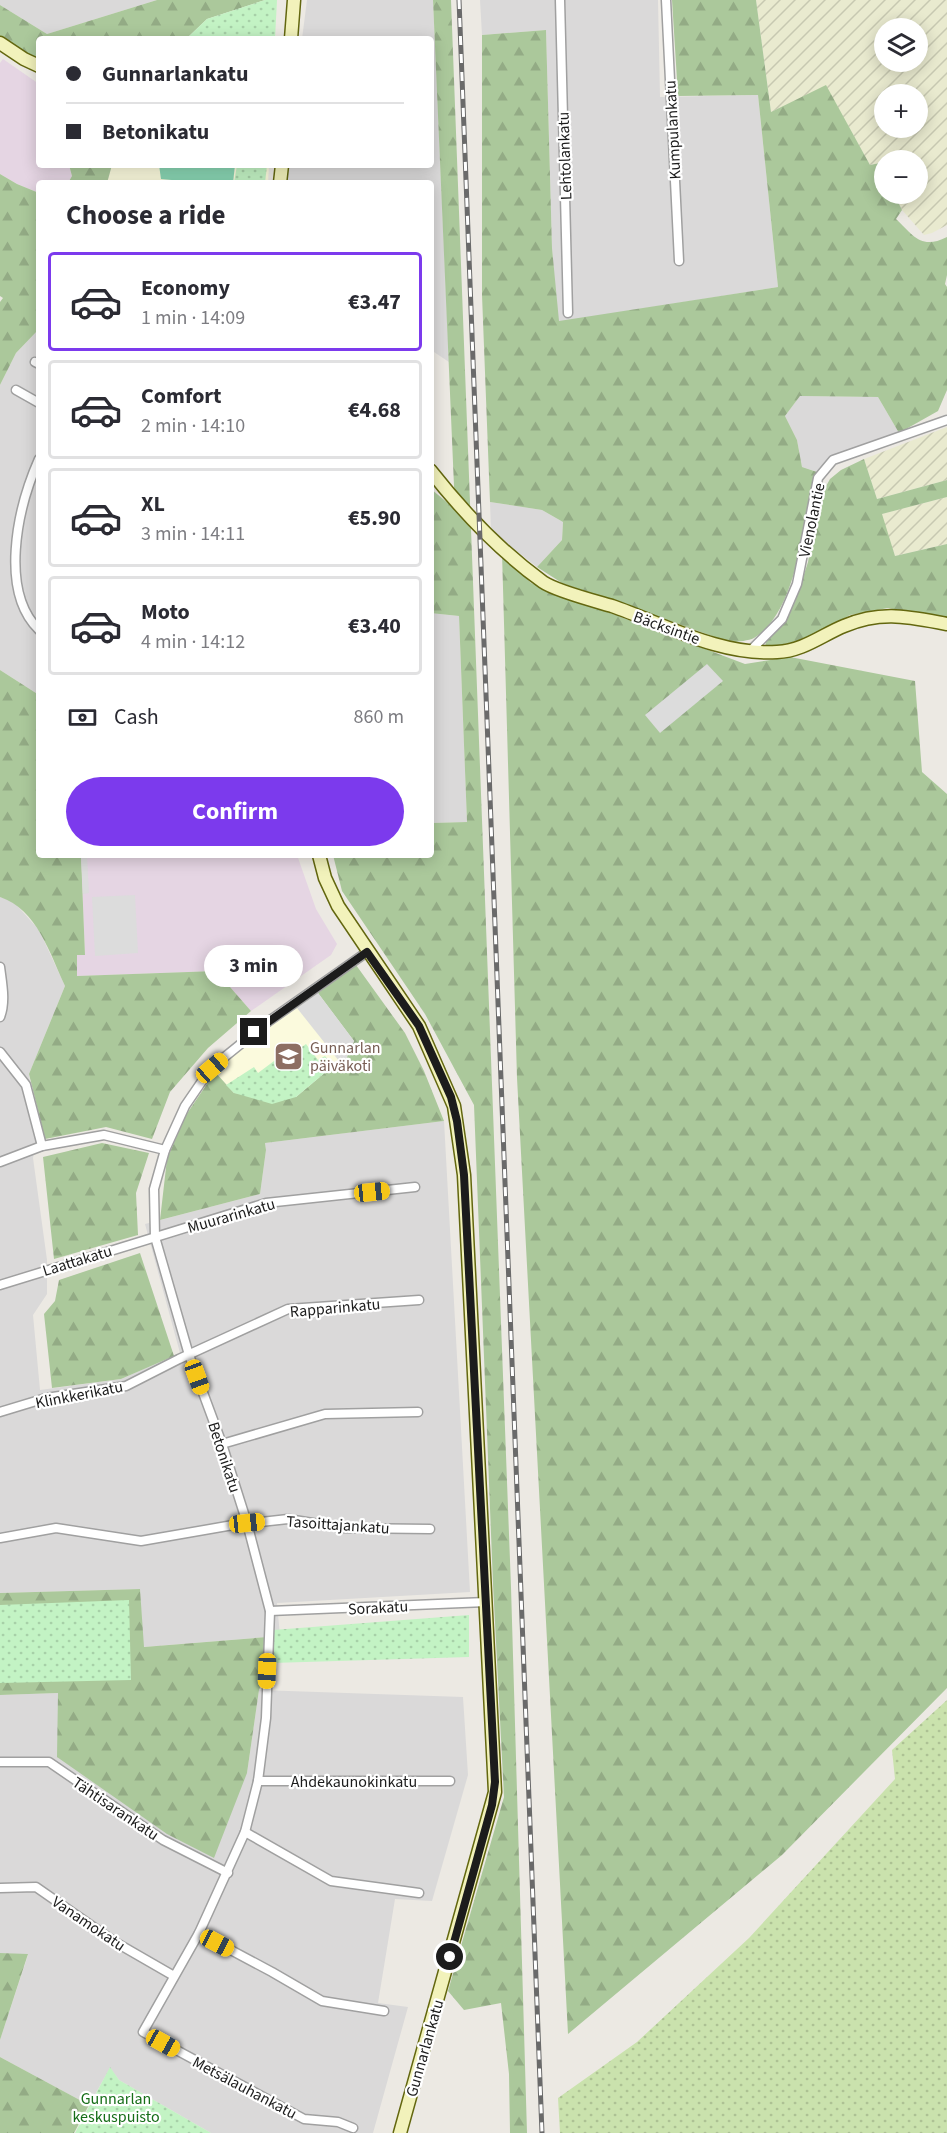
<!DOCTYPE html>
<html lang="en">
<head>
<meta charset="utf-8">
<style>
	body { margin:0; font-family:"Source Sans 3",sans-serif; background:#f7f7f7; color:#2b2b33; height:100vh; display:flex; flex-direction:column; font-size:22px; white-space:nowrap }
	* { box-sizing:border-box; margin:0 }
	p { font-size:20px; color:#7c7c81 }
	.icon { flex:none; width:33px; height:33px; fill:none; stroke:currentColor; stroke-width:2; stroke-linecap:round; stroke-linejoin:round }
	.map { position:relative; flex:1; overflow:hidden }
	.drawer { position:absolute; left:36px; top:180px; width:398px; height:678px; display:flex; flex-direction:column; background:#fff; border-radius:6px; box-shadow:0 3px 15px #0003 }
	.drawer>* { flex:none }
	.top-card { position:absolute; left:36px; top:36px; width:398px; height:132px; border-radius:6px; box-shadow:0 3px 15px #0003; display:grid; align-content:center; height:132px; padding:0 30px; background:#fff }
	.fabs { position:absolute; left:874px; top:18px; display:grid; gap:12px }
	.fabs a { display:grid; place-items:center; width:54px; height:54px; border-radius:50%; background:#fff; box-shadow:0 3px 15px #0003; font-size:30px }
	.end { position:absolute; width:27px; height:27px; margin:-14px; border:8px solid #1c1c1c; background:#fff; box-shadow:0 0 0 3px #fff }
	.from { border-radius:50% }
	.bubble { position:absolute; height:42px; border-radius:21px; background:#fff; box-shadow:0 3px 15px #0003; font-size:20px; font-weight:700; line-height:42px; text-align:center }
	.car { position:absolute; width:18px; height:36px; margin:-18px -9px; border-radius:8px; box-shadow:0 0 4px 2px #0007; background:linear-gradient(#f5c518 24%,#345 0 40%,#f5c518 0 76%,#345 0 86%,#f5c518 0) }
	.top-card b { display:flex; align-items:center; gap:21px; height:57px; font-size:22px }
	.top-card b+b { border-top:2px solid #e1e1e2 }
	.top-card i { width:15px; height:15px; background:#2b2b33 }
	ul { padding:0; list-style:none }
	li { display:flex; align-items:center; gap:18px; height:99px; margin:0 12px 9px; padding:0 18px; border:3px solid #e1e1e2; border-radius:6px }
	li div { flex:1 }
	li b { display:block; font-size:22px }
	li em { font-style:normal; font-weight:700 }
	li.active { border-color:#7c3aed }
	li>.icon { width:54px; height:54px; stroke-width:1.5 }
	h2 { padding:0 30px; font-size:27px; line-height:72px }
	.pay { display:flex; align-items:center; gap:15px; height:66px; padding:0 30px; font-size:22px }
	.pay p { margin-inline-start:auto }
	.action { display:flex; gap:12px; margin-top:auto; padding:12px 30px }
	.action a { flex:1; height:69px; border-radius:36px; background:#7c3aed; color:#fff; font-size:24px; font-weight:700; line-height:69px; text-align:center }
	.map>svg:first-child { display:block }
</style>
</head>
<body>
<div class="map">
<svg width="947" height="2133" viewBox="0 0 947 2133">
	<defs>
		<pattern id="farmland-furrows" width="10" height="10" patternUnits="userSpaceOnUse" patternTransform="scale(1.5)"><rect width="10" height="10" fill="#e9eacf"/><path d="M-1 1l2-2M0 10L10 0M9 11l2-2" fill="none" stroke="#c7c8b1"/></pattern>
		<pattern id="grass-dots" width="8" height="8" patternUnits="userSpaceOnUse" patternTransform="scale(1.5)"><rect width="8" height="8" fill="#cae2ad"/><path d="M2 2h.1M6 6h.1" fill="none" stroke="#adc194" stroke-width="1.8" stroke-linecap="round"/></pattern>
		<pattern id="forest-firs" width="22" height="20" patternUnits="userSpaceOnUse" patternTransform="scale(1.5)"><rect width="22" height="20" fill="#abc89b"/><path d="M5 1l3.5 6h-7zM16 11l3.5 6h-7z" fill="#93ab85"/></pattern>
		<pattern id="park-dots" width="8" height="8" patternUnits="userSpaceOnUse" patternTransform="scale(1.5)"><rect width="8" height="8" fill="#c3f3c4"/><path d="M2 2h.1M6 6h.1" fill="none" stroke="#a7d0a8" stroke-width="1.8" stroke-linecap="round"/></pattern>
	</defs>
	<rect width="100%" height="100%" fill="#ece9e3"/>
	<g fill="#dad9d9">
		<polygon points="0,0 157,0 47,34 0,5"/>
		<polygon points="307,0 433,0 449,362 431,350 430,183 281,183 284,165 430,165 430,39 302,39"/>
		<polygon points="480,0 658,0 660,97 758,95 778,287 558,322 552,248 546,30 482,35"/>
		<polygon points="39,329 39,695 0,670 0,385 16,353"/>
		<polygon points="800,396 878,397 899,433 830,458 817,472 802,467 797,440 785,416"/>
		<polygon points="490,502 542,510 563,522 562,540 537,567 491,531"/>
		<polygon points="430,613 459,616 467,822 431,823"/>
		<polygon points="0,897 13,901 39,930 65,986 29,1074 37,1138 33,1158 47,1260 47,1294 33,1315 40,1390 121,1379 180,1353 145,1224 260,1194 266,1150 265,1143 444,1121 470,1592 277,1603 280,1636 143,1647 140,1589 0,1593"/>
		<polygon points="259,1690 463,1697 468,1775 432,1901 395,1899 378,2003 408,2007 373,2133 211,2133 119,2080 110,2068 89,2105 0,2057 0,2040 28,1955 0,1953 0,1695 58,1693 247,1773"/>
	</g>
	<g fill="#e5d5e3">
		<polygon points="3,59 39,84 39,165 69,165 72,176 68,183 39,183 39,193 17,184 0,174 0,63"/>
		<polygon points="81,855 297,855 316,909 337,944 331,955 251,1011 216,971 77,976 77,955 85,954"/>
	</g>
	<g fill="#fbfadd">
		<polygon points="112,165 269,165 268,183 107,183"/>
		<polygon points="318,993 343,1066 234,1093 215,1072 242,1047"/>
	</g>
	<g fill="url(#farmland-furrows)" fill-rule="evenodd">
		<path d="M756,0H947V225L932,233L924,235L902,210L894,194H918V160H885V174L880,163L870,165L826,86L771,112ZM885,28H918V62H885ZM885,94H918V128H885Z"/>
		<polygon points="947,427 947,480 877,499 864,459"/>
		<polygon points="947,497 947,544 895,556 881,514"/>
	</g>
	<polygon fill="url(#grass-dots)" points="947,1700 947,2133 560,2133 558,2098 637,2042 749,1938 895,1779 892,1750"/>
	<g fill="url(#forest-firs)">
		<polygon points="157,0 265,0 207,19 186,39 39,39 39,58 13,48 0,37 0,5 47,34"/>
		<polygon points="433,0 451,0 511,1587 527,2133 510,2133 509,2074 501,2003 464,2010 448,1991 504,1797 493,1584 474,1105 425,1014 342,891 333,855 430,855 431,823 467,822 459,616 430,613 431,489 455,509"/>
		<path d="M672,0H756L771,112L826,85L870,165L880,163L885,174V194H894L902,210L896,219C914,236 921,250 947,237V275L945,284L947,287V390L938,411L899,433L878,397L800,396L785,416L797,440L802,467L817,472L813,481C804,525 796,613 754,638C749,641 738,641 732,643L562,583L537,567L562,540L563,522L542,510L490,502L482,295V35L546,30L552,248L559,321L778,287L758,95L678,96Z"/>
		<polygon points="69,165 112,165 107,183 68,183 72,176"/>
		<polygon points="0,174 17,184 39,193 39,329 16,353 0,385 0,302 3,298 0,296"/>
		<polygon points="864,459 877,499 947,480 947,497 882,514 895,556 947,544 947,619 888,608 850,615 807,639 765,648 766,641 780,627 795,602 808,562 820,497 830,479 841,470"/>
		<polygon points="502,553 531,583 745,664 790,657 915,681 922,772 947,794 947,1688 782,1855 568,2034 517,1078"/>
		<path d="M0,670L39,695V855H81L85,955H77V976L216,971L251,1011L208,1048L170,1092L152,1139L106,1127L45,1139L29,1074L65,986C50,954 37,909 0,897Z"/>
		<polygon points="356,965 405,1033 424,1071 444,1121 265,1143 266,1150 260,1194 160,1220 167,1159 186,1115 215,1072 234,1093 296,1097 333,1066 343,1066 354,1041 318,993"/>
		<polygon points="102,1143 149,1153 136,1193 138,1235 54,1259 43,1157"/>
		<polygon points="140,1253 174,1356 121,1379 52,1388 44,1314 55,1301 59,1280"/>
		<polygon points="140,1589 144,1647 280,1636 259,1690 247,1773 214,1858 167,1834 57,1757 58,1693 0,1695 0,1593"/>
		<polygon points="0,1953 28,1954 0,2040"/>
		<polygon points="0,2057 89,2105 74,2133 0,2133"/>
	</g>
	<g fill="url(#park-dots)">
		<polygon points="265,0 277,0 275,39 186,39 207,19"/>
		<polygon points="237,165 267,165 265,183 234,183"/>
		<polygon points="306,1044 318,1060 325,1056 333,1066 296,1097 272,1104 234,1093 226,1085 254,1067 258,1073 282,1055 285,1059"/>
		<polygon points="129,1600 131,1680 0,1683 0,1605"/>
		<polygon points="469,1615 469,1657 272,1663 273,1630"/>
		<polygon points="110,2067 119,2080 211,2133 75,2133"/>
	</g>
	<polygon fill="#88d4b2" points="159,165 235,165 233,183 204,183 161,179"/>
	<g fill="#dcdcdc">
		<polygon points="707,664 723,681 660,733 645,715"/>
		<polygon points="81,855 87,855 89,893 83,894"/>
		<polygon points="135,895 138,953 95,956 92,897"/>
		<polygon points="318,993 354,1041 343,1066 297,1008"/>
	</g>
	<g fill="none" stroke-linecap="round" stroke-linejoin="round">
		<defs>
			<g id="street">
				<polyline points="560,0 568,313"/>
				<polyline points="666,0 679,261"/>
				<polyline points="35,362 39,364"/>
				<polyline points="16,390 39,403"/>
				<path d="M39,459C16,511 0,592 39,630"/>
				<polyline points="749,652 782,619 797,584 818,478 833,460 947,420"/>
				<path d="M0,967C2,983 6,1002 0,1017"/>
				<polyline points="0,1052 26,1085 42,1146"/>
				<polyline points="0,1162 42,1146 104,1135 165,1150"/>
				<polyline points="0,1285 266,1203 415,1187"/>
				<polyline points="0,1412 46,1398 126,1386 179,1359 288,1309 419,1300"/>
				<polyline points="222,1444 325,1414 418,1412"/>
				<polyline points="0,1538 56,1528 141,1541 233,1525 288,1519 344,1528 430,1529"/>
				<polyline points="270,1611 486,1602"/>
				<polyline points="0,1762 49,1762 163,1840 228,1873"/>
				<polyline points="258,1781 450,1781"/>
				<polyline points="245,1832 331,1881 419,1893"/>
				<polyline points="0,1888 36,1887 115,1942 174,1976"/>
				<polyline points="199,1933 272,1972 322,2001 384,2011"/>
				<polyline points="353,2128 338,2122 304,2119 143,2032 199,1933 245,1832 258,1781 266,1718 270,1611 247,1523 222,1444 189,1355 155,1237 154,1189 165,1150 185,1106 211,1068 269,1021 367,952"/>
			</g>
			<g id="secondary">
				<polyline points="291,39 294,0"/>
				<polyline points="0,43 24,59 39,66"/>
				<polyline points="280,183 282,165"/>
				<path d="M430,470C463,512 500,551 543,582C556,591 595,601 612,606C664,624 720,656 777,652C803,651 822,635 844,626C882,610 909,617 947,624"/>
				<polyline points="319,855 325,878 338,906 419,1026 454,1106 464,1175 495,1792 400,2133"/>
			</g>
		</defs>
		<use href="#street" stroke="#a0a0a0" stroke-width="11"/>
		<use href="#secondary" stroke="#63670f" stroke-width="15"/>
		<use href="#street" stroke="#fff" stroke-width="8"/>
		<use href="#secondary" stroke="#f2f2bb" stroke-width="12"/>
		<defs>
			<polyline id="rail" points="459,0 542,2133"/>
		</defs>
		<use href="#rail" stroke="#6a6a6a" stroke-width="5"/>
		<use href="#rail" stroke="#fff" stroke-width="3" stroke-dasharray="9" stroke-linecap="butt"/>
	</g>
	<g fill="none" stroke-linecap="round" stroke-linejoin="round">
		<polyline stroke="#1c1c1c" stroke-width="8" points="254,1032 367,952 419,1026 451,1097 457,1121 464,1175 495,1782 492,1805 450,1957"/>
	</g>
	<defs>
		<symbol id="school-square" viewBox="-11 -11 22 22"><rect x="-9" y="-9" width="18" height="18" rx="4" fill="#8d6e63" stroke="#fff"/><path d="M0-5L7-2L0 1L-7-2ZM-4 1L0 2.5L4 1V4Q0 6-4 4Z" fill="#fff"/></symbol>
	</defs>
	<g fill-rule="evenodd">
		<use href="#school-square" x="272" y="1040" width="33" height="33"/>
	</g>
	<g text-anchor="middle" stroke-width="4.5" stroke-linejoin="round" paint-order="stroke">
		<g font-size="16" fill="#1c1c1c" stroke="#fff">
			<text transform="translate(672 130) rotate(-93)" y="6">Kumpulankatu</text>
			<text transform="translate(564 156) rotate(-92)" y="6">Lehtolankatu</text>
			<text transform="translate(811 520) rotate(-78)" y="6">Vienolantie</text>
			<text transform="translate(667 627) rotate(20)" y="6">Bäcksintie</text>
			<text transform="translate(231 1215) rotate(-16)" y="6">Muurarinkatu</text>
			<text transform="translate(77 1260) rotate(-17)" y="6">Laattakatu</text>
			<text transform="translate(335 1307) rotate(-5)" y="6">Rapparinkatu</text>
			<text transform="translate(79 1394) rotate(-11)" y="6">Klinkkerikatu</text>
			<text transform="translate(225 1457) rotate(72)" y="6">Betonikatu</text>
			<text transform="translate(338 1524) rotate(4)" y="6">Tasoittajankatu</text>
			<text transform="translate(378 1607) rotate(-3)" y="6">Sorakatu</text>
			<text x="354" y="1787">Ahdekaunokinkatu</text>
			<text transform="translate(116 1808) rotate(34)" y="6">Tähtisarankatu</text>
			<text transform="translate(89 1923) rotate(34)" y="6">Vanamokatu</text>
			<text transform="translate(424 2048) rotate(-74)" y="6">Gunnarlankatu</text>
			<text transform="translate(245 2087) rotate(28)" y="6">Metsälauhankatu</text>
		</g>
		<g font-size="16" fill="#785e54" stroke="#fff" text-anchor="start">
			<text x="310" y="1053">Gunnarlan<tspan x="310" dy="18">päiväkoti</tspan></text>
		</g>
		<g font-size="16" fill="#166e18" stroke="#fff">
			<text x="116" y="2104">Gunnarlan<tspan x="116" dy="18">keskuspuisto</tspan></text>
		</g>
	</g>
</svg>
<div class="fabs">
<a><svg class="icon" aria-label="layers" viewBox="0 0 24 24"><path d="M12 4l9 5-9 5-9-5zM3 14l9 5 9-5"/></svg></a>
<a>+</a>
<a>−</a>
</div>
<i class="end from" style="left:450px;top:1957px"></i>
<i class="end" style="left:254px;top:1032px"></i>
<div class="bubble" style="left:204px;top:945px;width:99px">3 min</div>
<i class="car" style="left:212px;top:1068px;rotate:49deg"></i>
<i class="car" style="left:372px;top:1192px;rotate:84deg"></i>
<i class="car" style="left:197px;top:1377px;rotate:160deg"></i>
<i class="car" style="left:247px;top:1523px;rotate:84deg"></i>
<i class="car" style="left:267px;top:1671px;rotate:182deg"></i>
<i class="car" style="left:217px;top:1943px;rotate:118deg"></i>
<i class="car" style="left:163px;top:2043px;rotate:119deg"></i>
<div class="top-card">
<b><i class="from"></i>Gunnarlankatu</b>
<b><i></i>Betonikatu</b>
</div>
<section class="drawer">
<h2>Choose a ride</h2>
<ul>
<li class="active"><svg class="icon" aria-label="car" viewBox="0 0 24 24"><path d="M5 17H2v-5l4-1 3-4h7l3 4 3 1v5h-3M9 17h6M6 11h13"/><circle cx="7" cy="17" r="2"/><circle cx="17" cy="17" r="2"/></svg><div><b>Economy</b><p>1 min · 14:09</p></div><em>€3.47</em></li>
<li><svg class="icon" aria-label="car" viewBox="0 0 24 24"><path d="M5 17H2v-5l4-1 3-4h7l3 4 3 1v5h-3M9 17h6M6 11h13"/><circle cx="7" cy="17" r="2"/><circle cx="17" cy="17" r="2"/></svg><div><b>Comfort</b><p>2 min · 14:10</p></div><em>€4.68</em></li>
<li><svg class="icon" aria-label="car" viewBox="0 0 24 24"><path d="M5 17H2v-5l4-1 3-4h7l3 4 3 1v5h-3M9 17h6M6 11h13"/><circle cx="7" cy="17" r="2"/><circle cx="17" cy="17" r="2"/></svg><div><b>XL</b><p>3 min · 14:11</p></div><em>€5.90</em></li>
<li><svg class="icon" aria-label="car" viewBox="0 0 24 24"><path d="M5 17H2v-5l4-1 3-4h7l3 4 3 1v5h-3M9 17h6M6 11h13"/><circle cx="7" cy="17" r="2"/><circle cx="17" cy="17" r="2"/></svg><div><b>Moto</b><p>4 min · 14:12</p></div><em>€3.40</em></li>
</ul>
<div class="pay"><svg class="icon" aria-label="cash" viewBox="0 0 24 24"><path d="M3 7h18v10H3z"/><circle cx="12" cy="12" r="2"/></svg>Cash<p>860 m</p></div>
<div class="action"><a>Confirm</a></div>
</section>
</div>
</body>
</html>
